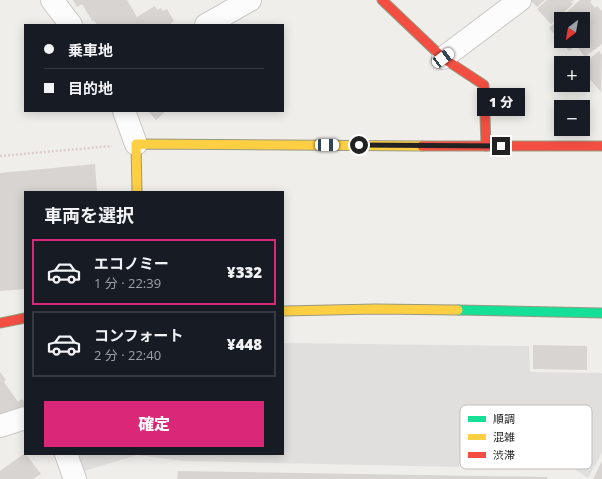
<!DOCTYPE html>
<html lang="ja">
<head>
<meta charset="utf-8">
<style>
	body { margin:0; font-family:"Open Sans","Noto Sans JP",sans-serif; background:#20242c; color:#f1f3f6; height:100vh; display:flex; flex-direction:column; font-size:15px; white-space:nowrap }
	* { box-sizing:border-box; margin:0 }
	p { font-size:13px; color:#9ea1a6 }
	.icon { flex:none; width:22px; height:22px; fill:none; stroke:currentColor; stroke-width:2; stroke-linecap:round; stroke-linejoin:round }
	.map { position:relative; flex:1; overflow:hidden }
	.drawer { position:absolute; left:24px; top:191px; width:260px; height:264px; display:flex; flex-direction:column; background:#171b24; border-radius:0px; box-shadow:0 2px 10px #0003 }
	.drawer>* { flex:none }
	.hud { position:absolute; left:24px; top:24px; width:260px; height:88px; border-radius:0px; box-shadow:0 2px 10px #0003; display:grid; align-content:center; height:88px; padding:0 20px; background:#171b24 }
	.needle { width:26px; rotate:211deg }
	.controls { position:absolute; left:554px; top:12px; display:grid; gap:8px }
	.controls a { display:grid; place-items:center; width:36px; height:36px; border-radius:0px; background:#171b24; box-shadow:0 2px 10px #0003; font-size:20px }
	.end { position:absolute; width:18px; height:18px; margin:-9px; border:5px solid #222; background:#fff; box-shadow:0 0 0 2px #fff }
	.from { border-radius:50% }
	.bubble { position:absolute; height:28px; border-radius:0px; background:#171b24; box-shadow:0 2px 10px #0003; font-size:13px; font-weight:800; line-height:28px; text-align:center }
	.car { position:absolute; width:12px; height:24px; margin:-12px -6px; border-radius:5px; box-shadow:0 0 3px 1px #0007; background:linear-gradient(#fff 24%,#345 0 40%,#fff 0 76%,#345 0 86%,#fff 0) }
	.hud b { display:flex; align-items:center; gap:14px; height:38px; font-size:15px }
	.hud b+b { border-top:1px solid #363941 }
	.hud i { width:10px; height:10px; background:#f1f3f6 }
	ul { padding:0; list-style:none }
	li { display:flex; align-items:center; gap:12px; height:66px; margin:0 8px 6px; padding:0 12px; border:2px solid #363941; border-radius:0px }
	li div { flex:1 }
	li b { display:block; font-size:15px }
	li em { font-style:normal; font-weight:800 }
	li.selected { border-color:#db2777 }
	li>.icon { width:36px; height:36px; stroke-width:1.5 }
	h2 { padding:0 20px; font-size:18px; line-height:48px }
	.action { display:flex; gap:8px; margin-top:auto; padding:8px 20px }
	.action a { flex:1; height:46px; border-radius:0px; background:#db2777; color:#fff; font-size:16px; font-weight:800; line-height:46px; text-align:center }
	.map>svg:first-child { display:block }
</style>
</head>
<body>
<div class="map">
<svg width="602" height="479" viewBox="0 0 602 479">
	<rect width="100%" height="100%" fill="#f0eeeb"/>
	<polygon fill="#e0dfde" points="283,343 529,346 530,372 602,373 602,453 588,478 546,451 460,448 459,467 184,461 137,455 84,471 79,454 283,454"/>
	<g fill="#d7d4d2" fill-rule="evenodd">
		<polygon points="73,0 127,0 137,17 155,6 157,10 161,8 163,11 167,9 174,21 171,23 172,25 97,25 94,20 93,22 82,4 77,7"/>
		<polygon points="532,0 545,0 537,7 531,1"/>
		<polygon points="547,0 574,0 571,2 573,4 551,24 537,9"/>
		<path d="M580,0H592L590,2L595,8L597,6L602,11V44L585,57L576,45L569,51L549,28ZM561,19H583V41H561Z"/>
		<polygon points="599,51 602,55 601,92 583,71 583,64"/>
		<polygon points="148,111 166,111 156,120"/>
		<polygon points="95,164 97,192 25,192 25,289 0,291 0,173"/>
		<polygon points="533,345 587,346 587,370 533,369"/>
		<polygon points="0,372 6,380 4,382 18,402 22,399 25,402 25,408 14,416 10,410 0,417"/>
		<polygon points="25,453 41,474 33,479 0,479 0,471"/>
		<polygon points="602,461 602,479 593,479"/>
		<polygon points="178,471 547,477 547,479 177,479"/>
	</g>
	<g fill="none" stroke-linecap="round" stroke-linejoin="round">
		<defs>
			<g id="street">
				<polyline points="52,0 71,25"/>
				<polyline points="206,25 250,0"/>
				<polyline points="443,58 520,0"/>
				<polyline points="124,111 136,144"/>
				<polyline points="0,426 25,418"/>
				<polyline points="66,454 75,479"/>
			</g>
			<polyline id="fast" points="458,310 602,313"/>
			<g id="slow">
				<polyline points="137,192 136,144 422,146"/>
				<polyline points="283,311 376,309 458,310"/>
			</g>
			<g id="jam">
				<polyline points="382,0 443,58 484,85 486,146 602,146"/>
				<polyline points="422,146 486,146"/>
				<polyline points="0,323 25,318"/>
			</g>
		</defs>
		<use href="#street" stroke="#c9c8c7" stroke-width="24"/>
		<use href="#fast" stroke="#999a82" stroke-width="11"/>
		<use href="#slow" stroke="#999a82" stroke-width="11"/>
		<use href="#jam" stroke="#999a82" stroke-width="11"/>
		<polyline stroke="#dccecd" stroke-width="2.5" stroke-dasharray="2 2" stroke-linecap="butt" points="0,156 112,146"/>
		<use href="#street" stroke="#fdfcfc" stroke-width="22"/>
		<use href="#fast" stroke="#16e098" stroke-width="9"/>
		<use href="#slow" stroke="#ffcf43" stroke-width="9"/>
		<use href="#jam" stroke="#f24e42" stroke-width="9"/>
	</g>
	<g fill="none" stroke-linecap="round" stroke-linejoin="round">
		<polyline stroke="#222" stroke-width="5" points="359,145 501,146"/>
	</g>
	<rect x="460" y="405" width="132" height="64" rx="6" fill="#fff" stroke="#bdbdbd" stroke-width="1"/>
	<rect x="468" y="416" width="18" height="6" fill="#16e098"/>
	<rect x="468" y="434" width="18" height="6" fill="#ffcf43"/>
	<rect x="468" y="452" width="18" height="6" fill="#f24e42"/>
	<g font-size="11" fill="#222">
		<text x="493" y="423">順調</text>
		<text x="493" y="441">混雑</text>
		<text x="493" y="459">渋滞</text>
	</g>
</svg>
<div class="controls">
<a><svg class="needle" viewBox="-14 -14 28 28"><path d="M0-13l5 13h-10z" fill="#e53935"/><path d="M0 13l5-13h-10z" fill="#9ea1a6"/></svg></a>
<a>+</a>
<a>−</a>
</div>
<i class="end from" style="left:359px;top:145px"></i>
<i class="end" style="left:501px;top:146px"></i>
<div class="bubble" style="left:477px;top:88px;width:48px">1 分</div>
<i class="car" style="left:443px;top:58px;rotate:53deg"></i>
<i class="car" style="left:327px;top:145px;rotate:91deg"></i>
<div class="hud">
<b><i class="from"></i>乗車地</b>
<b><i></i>目的地</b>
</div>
<section class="drawer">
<h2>車両を選択</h2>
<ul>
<li class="selected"><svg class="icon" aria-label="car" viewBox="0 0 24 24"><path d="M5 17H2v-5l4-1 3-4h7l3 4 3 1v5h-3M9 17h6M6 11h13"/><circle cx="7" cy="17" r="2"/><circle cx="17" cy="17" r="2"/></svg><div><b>エコノミー</b><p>1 分 · 22:39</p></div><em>¥332</em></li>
<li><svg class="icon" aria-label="car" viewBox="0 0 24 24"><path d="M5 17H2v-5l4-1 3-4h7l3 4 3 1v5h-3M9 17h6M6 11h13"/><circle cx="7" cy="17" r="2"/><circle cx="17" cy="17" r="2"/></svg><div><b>コンフォート</b><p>2 分 · 22:40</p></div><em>¥448</em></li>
</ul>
<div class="action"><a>確定</a></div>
</section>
</div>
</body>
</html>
